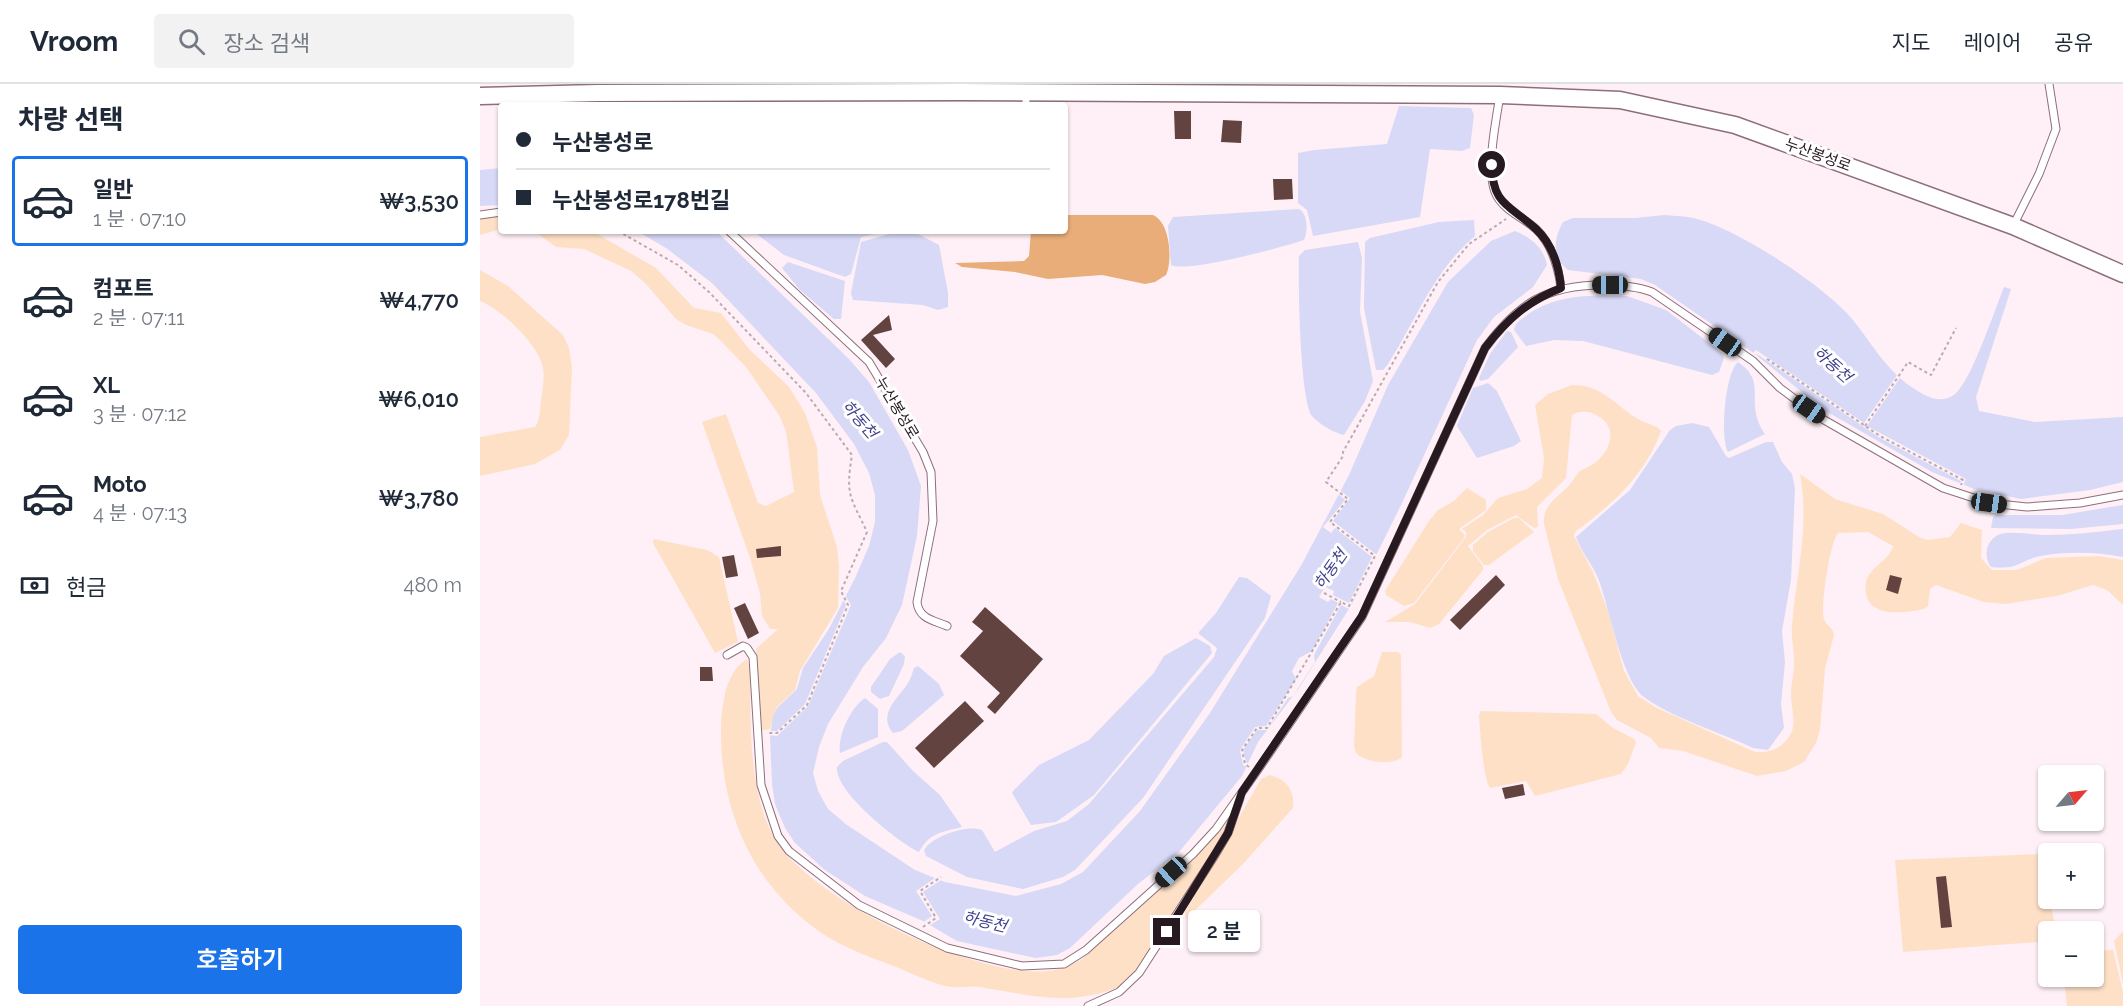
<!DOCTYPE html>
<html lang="ko">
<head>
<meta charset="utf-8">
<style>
	body { margin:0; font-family:Raleway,"Noto Sans KR",sans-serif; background:#f2f2f3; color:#1f2937; height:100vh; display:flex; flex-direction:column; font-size:22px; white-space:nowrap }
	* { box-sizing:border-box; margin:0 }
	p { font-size:20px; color:#747a83 }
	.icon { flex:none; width:33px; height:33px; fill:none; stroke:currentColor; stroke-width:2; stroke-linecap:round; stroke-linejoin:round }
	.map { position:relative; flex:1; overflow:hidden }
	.side { display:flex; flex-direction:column; background:#fff; width:480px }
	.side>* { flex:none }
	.banner { position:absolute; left:18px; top:18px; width:570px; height:132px; border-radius:6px; box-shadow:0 2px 4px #0004; display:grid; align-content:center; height:132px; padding:0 18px; background:#fff }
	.needle { width:39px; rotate:62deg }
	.tools { position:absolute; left:1558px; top:681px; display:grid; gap:12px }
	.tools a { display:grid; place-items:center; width:66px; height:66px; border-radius:6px; background:#fff; box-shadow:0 2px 4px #0004; font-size:30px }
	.end { position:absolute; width:27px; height:27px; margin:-14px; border:8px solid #26191f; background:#fff; box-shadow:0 0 0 3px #fff }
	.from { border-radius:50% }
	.bubble { position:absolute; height:42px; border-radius:6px; background:#fff; box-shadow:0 2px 4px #0004; font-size:20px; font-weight:600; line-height:42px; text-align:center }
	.car { position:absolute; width:18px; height:36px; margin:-18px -9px; border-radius:8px; box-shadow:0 0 4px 2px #0007; background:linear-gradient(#222 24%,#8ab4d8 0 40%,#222 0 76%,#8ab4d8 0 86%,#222 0) }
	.banner b { display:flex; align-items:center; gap:21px; height:57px; font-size:22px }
	.banner b+b { border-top:2px solid #e0e1e3 }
	.banner i { width:15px; height:15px; background:#1f2937 }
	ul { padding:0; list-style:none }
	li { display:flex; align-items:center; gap:18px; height:90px; margin:0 12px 9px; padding:0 6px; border:3px solid transparent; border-radius:6px }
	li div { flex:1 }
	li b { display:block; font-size:22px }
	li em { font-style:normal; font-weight:600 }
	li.current { border-color:#1a73e8 }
	li>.icon { width:54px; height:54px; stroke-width:1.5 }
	h2 { padding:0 18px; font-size:27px; line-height:72px }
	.pay { display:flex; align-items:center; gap:15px; height:66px; padding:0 18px; font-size:22px }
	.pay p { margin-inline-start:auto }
	.cta { display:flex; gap:12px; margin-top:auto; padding:12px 18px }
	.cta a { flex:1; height:69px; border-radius:6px; background:#1a73e8; color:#fff; font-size:24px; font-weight:600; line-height:69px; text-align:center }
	header { display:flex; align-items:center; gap:36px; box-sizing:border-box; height:84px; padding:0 30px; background:#fff; border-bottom:2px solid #e0e1e3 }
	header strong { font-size:28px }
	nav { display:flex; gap:33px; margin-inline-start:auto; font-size:21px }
	.search { width:420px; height:54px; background:#f2f2f3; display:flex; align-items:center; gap:15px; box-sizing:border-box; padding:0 21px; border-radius:6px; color:#747a83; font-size:22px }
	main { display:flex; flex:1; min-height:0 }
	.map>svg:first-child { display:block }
</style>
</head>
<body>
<header>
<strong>Vroom</strong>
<div class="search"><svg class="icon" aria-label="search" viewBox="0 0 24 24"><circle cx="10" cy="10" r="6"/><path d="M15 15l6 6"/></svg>장소 검색</div>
<nav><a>지도</a><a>레이어</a><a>공유</a></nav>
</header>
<main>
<section class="side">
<h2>차량 선택</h2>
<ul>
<li class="current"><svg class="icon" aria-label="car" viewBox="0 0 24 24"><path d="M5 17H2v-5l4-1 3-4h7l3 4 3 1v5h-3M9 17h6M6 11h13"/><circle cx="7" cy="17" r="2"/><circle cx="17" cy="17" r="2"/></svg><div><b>일반</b><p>1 분 · 07:10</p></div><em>₩3,530</em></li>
<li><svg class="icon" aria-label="car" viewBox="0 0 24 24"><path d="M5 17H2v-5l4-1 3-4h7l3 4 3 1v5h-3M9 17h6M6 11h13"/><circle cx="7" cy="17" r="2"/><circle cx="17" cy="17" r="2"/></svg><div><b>컴포트</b><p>2 분 · 07:11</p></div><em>₩4,770</em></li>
<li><svg class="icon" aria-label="car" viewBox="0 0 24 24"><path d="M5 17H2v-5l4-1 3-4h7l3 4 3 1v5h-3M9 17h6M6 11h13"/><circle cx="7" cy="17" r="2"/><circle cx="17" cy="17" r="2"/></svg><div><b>XL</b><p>3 분 · 07:12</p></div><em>₩6,010</em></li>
<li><svg class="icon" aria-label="car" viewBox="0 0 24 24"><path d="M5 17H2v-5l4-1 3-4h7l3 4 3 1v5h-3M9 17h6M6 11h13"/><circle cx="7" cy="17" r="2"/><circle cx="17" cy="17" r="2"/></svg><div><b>Moto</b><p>4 분 · 07:13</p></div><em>₩3,780</em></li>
</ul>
<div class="pay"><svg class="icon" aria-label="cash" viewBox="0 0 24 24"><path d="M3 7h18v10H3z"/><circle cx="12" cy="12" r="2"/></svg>현금<p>480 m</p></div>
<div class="cta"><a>호출하기</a></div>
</section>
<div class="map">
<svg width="1643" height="922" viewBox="0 0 1643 922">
	<rect width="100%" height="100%" fill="#fef0f6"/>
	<g fill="#fee0c7">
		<polygon points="21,132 21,145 0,151 0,135"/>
		<polygon points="54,147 112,147 176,184 214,224 241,229 269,265 309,303 325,329 337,363 340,411 357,463 359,482 358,524 320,587 315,606 296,624 290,645 279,647 276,565 298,545 290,545 282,532 280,509 270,474 222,338 246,330 278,419 286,422 314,408 306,347 299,331 266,283 239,255 233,250 206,241 196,235 165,199 151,187 104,165 76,163"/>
		<path d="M0,186L28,202L83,251L89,264L92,284L89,351L80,366L55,380L0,392V353L55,343C60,337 60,325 61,317C62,306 65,294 63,284C59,261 21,225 0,217Z"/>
		<path d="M1092,301C1123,300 1136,323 1160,336C1167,340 1177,341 1181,347C1165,391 1133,420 1096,447L1094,452L1113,488L1128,527L1144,587L1158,612L1175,623L1275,668C1292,669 1305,663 1312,647C1316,635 1310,618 1311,606C1312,597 1314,587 1314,578C1314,566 1311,554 1312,542C1316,490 1330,443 1320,390L1355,415L1403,430L1439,453L1447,456L1470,453L1481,439L1502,446L1501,474L1512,486H1537L1566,474L1618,472L1643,476V521L1627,506L1613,501L1577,512L1525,520L1504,518L1456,501L1450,505L1448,522L1444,525C1425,529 1391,534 1386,510C1385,503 1385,497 1389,491C1396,480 1410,475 1413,462L1388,448L1358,449C1350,458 1340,523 1344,535C1346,542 1353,543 1354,551L1345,585L1340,646L1336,659L1324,678L1306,687L1277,692L1203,667L1179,664L1171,654L1137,636L1131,628L1078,495L1064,440C1062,419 1080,413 1091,399C1094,395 1096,391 1100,387C1105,384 1111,382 1116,378C1133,364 1138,340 1114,330C1107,327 1099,327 1092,331L1086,394L1057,423L1058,443L1054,444L1036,431L1007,446L988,462L1003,482V486L959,540L950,544L930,538H905L935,520L986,453V448L982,445L1003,431L1018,414L1047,405L1062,394L1064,374L1055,321L1068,310Z"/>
		<polygon points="987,404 1006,416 1006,426 979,445 985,451 984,454 934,519 924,522 906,511 905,507 949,437 958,426 974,417"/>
		<polygon points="1034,434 1039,434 1054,448 1009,481 1004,481 993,467 993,461 1008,448"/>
		<polygon points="174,455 227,466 239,473 258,558 235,569 173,459"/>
		<path d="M902,568H918L921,571L922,673C913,682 884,678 876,669L874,663L876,609L877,603L894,592Z"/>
		<path d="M267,575L270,586C271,639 268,699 291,748C322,813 497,895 568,887C580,886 591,881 602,875L716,772L750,736L747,745C723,782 672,884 637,904C587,922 556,912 505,904C492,901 478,905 465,902C447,897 430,889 414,882C389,873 362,863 340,848C272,800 240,727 241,644C242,621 245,588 267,575Z"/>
		<path d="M1001,627L1116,630L1133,644L1154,655L1156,658L1148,680L1141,690L1055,712L1046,697L1010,704C1003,694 1000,645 999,631Z"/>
		<path d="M790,691C806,695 815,706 813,724L762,781L706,835L705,828L781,695Z"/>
		<polygon points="1561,770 1576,847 1569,848 1569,857 1423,868 1415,776"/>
		<polygon points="1643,847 1643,900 1634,857"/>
		<polygon points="1633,866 1643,908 1643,922 1587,922 1584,893 1614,892 1614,867"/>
	</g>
	<path fill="#e9ad7a" d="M585,131H673C690,138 693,176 686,191L675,198L665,200L622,191L568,195L535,188L482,183L475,179L544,177L549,172L551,147H585Z"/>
	<g fill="#d7d9f6">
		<polygon points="919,22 991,24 994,31 990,64 982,67 950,65 940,133 833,152 827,126 818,119 818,69 834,66 907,60"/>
		<polygon points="21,84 21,121 0,122 0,86"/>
		<path d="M819,125C828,130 828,147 824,156C803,163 708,189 691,181L688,142L693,133Z"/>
		<path d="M1185,131C1195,132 1207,132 1217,135C1259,146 1345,202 1373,236C1392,260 1407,287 1433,304C1447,313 1461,321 1475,310C1491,298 1515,225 1524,203L1531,205L1496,313L1499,327L1555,338L1643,333V398L1610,406L1541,415L1494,405L1452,388L1344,326L1275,270L1175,201L1161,195L1088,186C1071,173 1074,154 1083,138L1093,134H1155Z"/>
		<path d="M994,136L995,152C954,186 936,236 908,280L903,286H896L884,224L885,158L890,154L959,138Z"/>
		<path d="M157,147H236L369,275L389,298L428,366L441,402L437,452L422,521L406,554L383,583L348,640L339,663L333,689L338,707L348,725L367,741L435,786L465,798L536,812L581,800L603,788L660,727L730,629L822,480L869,391L908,301L968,198L1011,157L1035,147C1050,153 1064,164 1067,181L1053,203L1014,233L997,256L922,419L872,520L819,604L778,658L762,692L699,768L658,800L590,864L577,871L556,874L477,857L443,837L385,812L345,786L315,759L305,744L295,720L292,700L290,652L293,632L297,624L317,605L323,584L349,545L376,492L389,462L395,438V411L389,389L374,360L336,309L232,199L186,164Z"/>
		<polygon points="273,147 408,147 381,153 371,190 365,193 304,171"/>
		<polygon points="420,147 436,149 459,161 468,209 468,223 458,226 443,221 373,216 371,209 381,158"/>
		<path d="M878,158L882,174L880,228L893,297L885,317L864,351C854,349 839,340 832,332C820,316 818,197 819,172L825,166Z"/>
		<polygon points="308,178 365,197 361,235 354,235 320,206 302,184"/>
		<path d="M1147,212L1186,226L1242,269L1244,274L1239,288L1232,291L1103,257L1074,256L1046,262L1034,246C1035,239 1040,236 1046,232C1075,210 1112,211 1147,212Z"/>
		<polygon points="1027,247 1031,248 1038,263 1008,295 1000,297 999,294 1010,270"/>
		<path d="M1258,278C1289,299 1263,318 1285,350L1248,368C1240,353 1245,289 1258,278Z"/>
		<polygon points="1008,299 1017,307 1041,357 1034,362 997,374 977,342 993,304"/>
		<path d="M1212,339L1229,343L1246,372L1249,374L1286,358H1293L1302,378L1312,390L1315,404L1311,496L1302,547L1305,578L1301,620L1304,644L1288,666L1273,664C1244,650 1188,632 1164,613C1141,595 1130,524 1118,494C1112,480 1101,467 1096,453L1150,406L1190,346L1196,342Z"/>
		<polygon points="1643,421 1643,440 1591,445 1511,444 1513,433 1516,431 1582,431"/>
		<path d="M1643,445V473C1618,468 1587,467 1561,472C1539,476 1540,486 1511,483C1503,473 1506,457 1518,451C1529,446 1552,451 1564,451C1590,451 1617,448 1643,445Z"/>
		<path d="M759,493L767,494L791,512L785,534L663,714L595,786L583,793L543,805L487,793L446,772L444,766C452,752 488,740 502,746L515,768L554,747L587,737L609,720L734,573L737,564L719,550V548L736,529Z"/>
		<polygon points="716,554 730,562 732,569 614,711 576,738 551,741 532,709 534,706 559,681 609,656 673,590 684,572"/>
		<polygon points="420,568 425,572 424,580 409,612 400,615 391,608 391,603 410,575"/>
		<path d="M438,582L459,600L464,611L422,647L413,649C398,631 416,616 426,602C430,597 432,590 434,584Z"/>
		<path d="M385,614L398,625V653L360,669C357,652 371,623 385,614Z"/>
		<path d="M403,658H407L433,687L460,711L482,743C462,748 449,749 439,768C418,758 354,707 357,683L363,677Z"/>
	</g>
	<g fill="#fef0f6">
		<polygon points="1276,266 1384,339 1419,288 1422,291 1387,342 1486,395 1482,404 1479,402 1481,397 1400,354 1277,270 1274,273 1271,271"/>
		<polygon points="858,405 870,414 853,437 897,471 869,525 861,521 834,571 835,578 813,612 808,614 787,646 777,646 763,666 766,678 771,682 770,685 763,681 760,666 775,643 786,642 816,595 812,587 819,574 832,567 858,519 851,515 848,518 839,513 845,503 854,507 853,511 869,519 892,473 855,444 851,449 843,443 865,416 856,408"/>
		<polygon points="364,509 371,521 328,622 297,652 287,651 288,647 297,647 325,620 366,521 362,513"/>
		<polygon points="458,792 464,794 443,808 460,835 447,843 441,840 452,832 436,807"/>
	</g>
	<g fill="#624340">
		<polygon points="694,27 711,27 711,55 695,55"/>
		<polygon points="743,36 762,37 761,59 741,58"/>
		<polygon points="793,95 812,95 813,115 794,116"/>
		<polygon points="409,231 412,246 393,251 415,275 406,284 381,256"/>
		<polygon points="301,462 301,472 277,474 276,465"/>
		<polygon points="254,471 258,492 246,494 242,473"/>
		<polygon points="1016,491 1025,501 980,546 970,536"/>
		<polygon points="1410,491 1422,494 1418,510 1406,506"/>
		<polygon points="265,519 279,549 268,555 254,524"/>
		<polygon points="505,523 563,575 515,630 507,623 520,609 480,572 503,547 492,538"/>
		<polygon points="220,583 232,583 233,597 220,597"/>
		<polygon points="485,617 504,637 454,684 435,664"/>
		<polygon points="1043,700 1045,711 1025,715 1022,704"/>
		<polygon points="1466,792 1472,843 1461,844 1456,793"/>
	</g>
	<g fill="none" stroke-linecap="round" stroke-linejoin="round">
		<defs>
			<g id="service">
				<path d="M1020,11C1016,37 1006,84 1015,108C1022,126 1043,133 1056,145C1072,160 1078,182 1081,203"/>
				<polyline points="546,21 546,8"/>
				<polyline points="0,131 21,128"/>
				<polyline points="1533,142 1559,90 1576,45 1569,0"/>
				<path d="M249,147L389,278L443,368L451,388L453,437L437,518C439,535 453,536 467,542"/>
				<path d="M247,571L263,562L267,564L273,573L281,701L298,752L309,767L379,821L467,864L542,882L584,880L606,866L713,770L736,745L777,687L882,533L1005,264C1038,220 1066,201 1122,201C1139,201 1156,202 1172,208L1273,277L1300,304L1339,333L1463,404L1509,419L1547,423L1600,419L1643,411"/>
				<polyline points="608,922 639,908 659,889 735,771 748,749 760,714"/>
			</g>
			<polyline id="tertiary" points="0,12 118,9 480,8 1020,11 1140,16 1255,41 1533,142 1643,190"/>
		</defs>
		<use href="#service" stroke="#8e6e7c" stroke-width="9"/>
		<use href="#tertiary" stroke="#8e6e7c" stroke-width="19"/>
		<g stroke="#b8abb1" stroke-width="2" stroke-dasharray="3 3" stroke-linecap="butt">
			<path d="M138,147L198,181L229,208L326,309L372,371C365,413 371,413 387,448L361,507L368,521L327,621L297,649H288"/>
			<polyline points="1287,275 1400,352 1483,396 1481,401"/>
			<polyline points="1385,342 1428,278 1451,291 1476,244"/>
			<polyline points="844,509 861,518"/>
			<polyline points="769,683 765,680 762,666 777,644 787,644 861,518 869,522 895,472 850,438 868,415 846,398 863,372 863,368 958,198 989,160 1026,135"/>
			<polyline points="443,843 456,834 440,807 461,793"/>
		</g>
		<use href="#service" stroke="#fff" stroke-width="7"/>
		<use href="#tertiary" stroke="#fff" stroke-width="16"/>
	</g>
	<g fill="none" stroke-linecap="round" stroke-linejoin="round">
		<path stroke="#26191f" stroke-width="8" d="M687,848L748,749L762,708L882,532L1005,264C1027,235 1048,217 1081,204C1079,182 1072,160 1056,145C1030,121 1012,121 1012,81"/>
	</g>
	<g text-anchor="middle" stroke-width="6" stroke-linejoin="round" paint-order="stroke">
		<g font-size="15" fill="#26191f" stroke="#fff">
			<text transform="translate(1338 71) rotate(20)" y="5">누산봉성로</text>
			<text transform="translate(417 324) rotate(59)" y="5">누산봉성로</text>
		</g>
		<g font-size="16" font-style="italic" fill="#413e8c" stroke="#fff">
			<text transform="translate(1353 280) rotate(42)" y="6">하동천</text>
			<text transform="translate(380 335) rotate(49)" y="6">하동천</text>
			<text transform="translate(850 485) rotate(-55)" y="6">하동천</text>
			<text transform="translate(505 837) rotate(14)" y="6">하동천</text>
		</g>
	</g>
</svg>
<div class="tools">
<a><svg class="needle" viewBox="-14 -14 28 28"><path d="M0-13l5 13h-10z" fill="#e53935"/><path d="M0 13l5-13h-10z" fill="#747a83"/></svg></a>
<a>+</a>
<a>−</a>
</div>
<i class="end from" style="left:1012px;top:81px"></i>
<i class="end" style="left:687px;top:848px"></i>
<div class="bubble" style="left:708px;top:826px;width:72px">2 분</div>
<i class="car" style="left:1130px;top:201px;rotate:270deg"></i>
<i class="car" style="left:1245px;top:258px;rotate:305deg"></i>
<i class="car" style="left:1329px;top:325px;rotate:125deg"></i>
<i class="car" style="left:1509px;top:419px;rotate:98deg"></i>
<i class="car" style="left:691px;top:788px;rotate:228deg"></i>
<div class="banner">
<b><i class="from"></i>누산봉성로</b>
<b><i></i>누산봉성로178번길</b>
</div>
</div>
</main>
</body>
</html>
